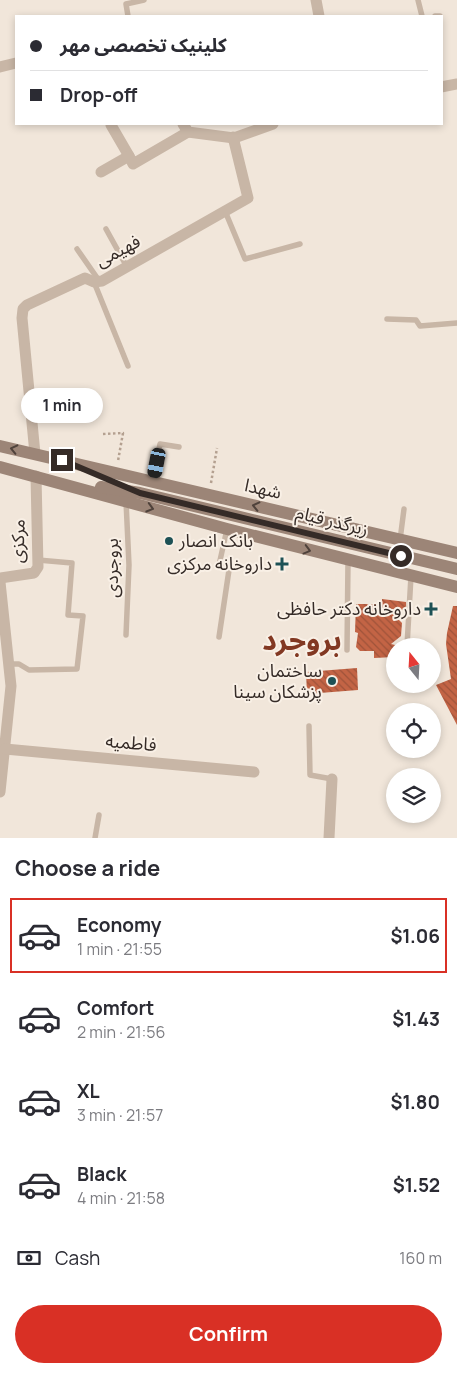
<!DOCTYPE html>
<html lang="en">
<head>
<meta charset="utf-8">
<style>
	body { margin:0; font-family:Manrope,"Noto Sans Arabic",sans-serif; background:#f2f2f3; color:#2b2b33; height:100vh; display:flex; flex-direction:column; font-size:19px; white-space:nowrap }
	* { box-sizing:border-box; margin:0 }
	p { font-size:16px; color:#7c7c81 }
	.icon { flex:none; width:28px; height:28px; fill:none; stroke:currentColor; stroke-width:2; stroke-linecap:round; stroke-linejoin:round }
	.map { position:relative; height:838px; overflow:hidden }
	.details { display:flex; flex-direction:column; background:#fff; flex:1 }
	.details>* { flex:none }
	.hud { position:absolute; left:15px; top:15px; width:428px; height:110px; border-radius:0px; box-shadow:0 2px 8px #0003; display:grid; align-content:center; height:110px; padding:0 15px; background:#fff }
	.needle { width:32px; rotate:342deg }
	.fabs { position:absolute; left:386px; top:638px; display:grid; gap:10px }
	.fabs a { display:grid; place-items:center; width:55px; height:55px; border-radius:50%; background:#fff; box-shadow:0 2px 8px #0003; font-size:25px }
	.end { position:absolute; width:22px; height:22px; margin:-11px; border:6px solid #352b27; background:#fff; box-shadow:0 0 0 2px #fff }
	.from { border-radius:50% }
	.bubble { position:absolute; height:35px; border-radius:18px; background:#fff; box-shadow:0 2px 8px #0003; font-size:16px; font-weight:700; line-height:35px; text-align:center }
	.car { position:absolute; width:15px; height:30px; margin:-15px -8px; border-radius:6px; box-shadow:0 0 4px 1px #0007; background:linear-gradient(#222 24%,#8ab4d8 0 40%,#222 0 76%,#8ab4d8 0 86%,#222 0) }
	.hud b { display:flex; align-items:center; gap:18px; height:48px; font-size:19px }
	.hud b+b { border-top:1px solid #e1e1e2 }
	.hud i { width:12px; height:12px; background:#2b2b33 }
	ul { padding:0; list-style:none }
	li { display:flex; align-items:center; gap:15px; height:75px; margin:0 10px 8px; padding:0 5px; border:2px solid transparent; border-radius:0px }
	li div { flex:1 }
	li b { display:block; font-size:19px }
	li em { font-style:normal; font-weight:700 }
	li.active { border-color:#d93025 }
	li>.icon { width:45px; height:45px; stroke-width:1.5 }
	h2 { padding:0 15px; font-size:22px; line-height:60px }
	.pay { display:flex; align-items:center; gap:12px; height:55px; padding:0 15px; font-size:19px }
	.pay p { margin-inline-start:auto }
	.cta { display:flex; gap:10px; margin-top:auto; padding:10px 15px }
	.cta a { flex:1; height:58px; border-radius:30px; background:#d93025; color:#fff; font-size:20px; font-weight:700; line-height:58px; text-align:center }
	.map>svg:first-child { display:block }
</style>
</head>
<body>
<div class="map">
<svg width="457" height="838" viewBox="0 0 457 838">
	<defs>
		<pattern id="building-back-hatch" width="6" height="6" patternUnits="userSpaceOnUse" patternTransform="scale(1.25)"><rect width="6" height="6" fill="#c36445"/><path d="M-1 5l2 2M0 0l6 6M5-1l2 2" fill="none" stroke="#9f533a"/></pattern>
	</defs>
	<rect width="100%" height="100%" fill="#f1e6da"/>
	<g fill="url(#building-back-hatch)">
		<polygon points="382,599 406,602 406,608 394,615 402,623 401,636 391,644 395,645 395,657 374,658 374,651 360,651 356,647 358,633 355,632 356,604 382,604"/>
		<polygon points="453,606 457,606 457,725 436,685 451,679 446,644 447,633"/>
		<polygon points="357,668 358,690 307,694 306,672"/>
	</g>
	<g fill="none" stroke-linecap="round" stroke-linejoin="round">
		<g stroke="#b4a090" stroke-width="2.5" stroke-dasharray="2.5 2.5" stroke-linecap="butt">
			<polyline points="103,434 123,433 118,461"/>
			<polyline points="211,483 217,448"/>
		</g>
		<g stroke="#c8b6a6" stroke-width="5.5">
			<polyline points="418,0 422,16"/>
			<polyline points="128,16 126,4 144,0"/>
			<polyline points="435,16 440,16"/>
			<polyline points="225,211 245,259 300,244"/>
			<polyline points="106,229 127,267"/>
			<polyline points="77,249 100,282"/>
			<polyline points="94,282 128,366"/>
			<polyline points="387,319 416,320 420,326 457,323"/>
			<polyline points="153,481 160,444 179,447"/>
			<polyline points="400,540 404,509"/>
			<polyline points="126,635 129,565 126,501"/>
			<polyline points="219,637 229,570 219,565 227,529"/>
			<polyline points="407,646 411,576"/>
			<polyline points="347,650 348,561"/>
			<polyline points="9,664 19,664 29,670 77,669 83,616 68,615 72,563 38,560"/>
			<polyline points="309,726 310,775 332,779"/>
			<polyline points="95,838 99,815"/>
		</g>
		<g stroke="#c8b6a6" stroke-width="11">
			<polyline points="316,0 319,16"/>
			<polyline points="0,67 16,63"/>
			<polyline points="441,87 457,84"/>
			<polyline points="183,124 188,132 234,138 273,124"/>
			<polyline points="111,125 129,156"/>
			<polyline points="101,172 129,156 133,164 188,132"/>
			<polyline points="35,454 22,318 23,309 27,305 85,278 94,282 102,281 248,198 233,137"/>
			<polyline points="0,578 34,573 38,567 36,476"/>
			<polyline points="0,582 11,686 0,792"/>
			<polyline points="5,749 254,772"/>
			<polyline points="329,838 332,779"/>
		</g>
		<g stroke="#9c8577" stroke-width="12">
			<polyline points="0,446 457,553"/>
			<polyline points="0,467 227,529 457,587"/>
			<polyline points="101,487 140,493 457,569"/>
		</g>
	</g>
	<defs><path id="oneway-chevron" d="M-2-3.5L2.5 0L-2 3.5" fill="none" stroke-width="1.6" stroke-linecap="round" stroke-linejoin="round" transform="scale(1.25)"/></defs>
	<g stroke="#4f423b">
		<use href="#oneway-chevron" transform="translate(14 449) rotate(-167)"/>
		<use href="#oneway-chevron" transform="translate(256 506) rotate(-167)"/>
		<use href="#oneway-chevron" transform="translate(150 508) rotate(16)"/>
		<use href="#oneway-chevron" transform="translate(307 550) rotate(15)"/>
	</g>
	<g fill="none" stroke-linecap="round" stroke-linejoin="round">
		<polyline stroke="#352b27" stroke-width="6" points="62,460 140,493 401,556"/>
	</g>
	<g fill="#1d5155" stroke="#f9f0e6" stroke-width="2">
		<circle cx="169" cy="541" r="5"/>
		<path d="M279.5 556.5h5v5h5v5h-5v5h-5v-5h-5v-5h5z"/>
		<path d="M428.5 601.5h5v5h5v5h-5v5h-5v-5h-5v-5h5z"/>
		<circle cx="332" cy="681" r="5"/>
	</g>
	<g text-anchor="middle" stroke-width="4" stroke-linejoin="round" paint-order="stroke">
		<g font-size="18" fill="#352b27" stroke="#f9f0e6">
			<text transform="translate(118 251) rotate(-28)" y="6">فهیمی</text>
			<text transform="translate(263 489) rotate(13)" y="6">شهدا</text>
			<text transform="translate(332 521) rotate(14)" y="6">زیرگذر قیام</text>
			<text transform="translate(18 541) rotate(-88)" y="6">مرکزی</text>
			<text transform="translate(112 568) rotate(-90)" y="6">بروجردی</text>
			<text transform="translate(131 743) rotate(5)" y="6">فاطمیه</text>
		</g>
		<g font-size="18" fill="#352b27" stroke="#f9f0e6" text-anchor="end">
			<text x="179" y="547" text-anchor="start">بانک انصار</text>
			<text x="272" y="570">داروخانه مرکزی</text>
			<text x="421" y="615">داروخانه دکتر حافظی</text>
			<text x="322" y="677">ساختمان<tspan x="322" dy="21">پزشکان سینا</tspan></text>
		</g>
		<g font-size="28" font-weight="bold" fill="#823822" stroke="#f9f0e6">
			<text x="302" y="650">بروجرد</text>
		</g>
	</g>
</svg>
<div class="fabs">
<a><svg class="needle" viewBox="-14 -14 28 28"><path d="M0-13l5 13h-10z" fill="#e53935"/><path d="M0 13l5-13h-10z" fill="#7c7c81"/></svg></a>
<a><svg class="icon" aria-label="locate" viewBox="0 0 24 24"><circle cx="12" cy="12" r="6"/><path d="M12 2v4M12 18v4M2 12h4M18 12h4"/></svg></a>
<a><svg class="icon" aria-label="layers" viewBox="0 0 24 24"><path d="M12 4l9 5-9 5-9-5zM3 14l9 5 9-5"/></svg></a>
</div>
<i class="end from" style="left:401px;top:556px"></i>
<i class="end" style="left:62px;top:460px"></i>
<div class="bubble" style="left:21px;top:388px;width:82px">1 min</div>
<i class="car" style="left:157px;top:463px;rotate:191deg"></i>
<div class="hud">
<b><i class="from"></i>کلینیک تخصصی مهر</b>
<b><i></i>Drop-off</b>
</div>
</div>
<section class="details">
<h2>Choose a ride</h2>
<ul>
<li class="active"><svg class="icon" aria-label="car" viewBox="0 0 24 24"><path d="M5 17H2v-5l4-1 3-4h7l3 4 3 1v5h-3M9 17h6M6 11h13"/><circle cx="7" cy="17" r="2"/><circle cx="17" cy="17" r="2"/></svg><div><b>Economy</b><p>1 min · 21:55</p></div><em>$1.06</em></li>
<li><svg class="icon" aria-label="car" viewBox="0 0 24 24"><path d="M5 17H2v-5l4-1 3-4h7l3 4 3 1v5h-3M9 17h6M6 11h13"/><circle cx="7" cy="17" r="2"/><circle cx="17" cy="17" r="2"/></svg><div><b>Comfort</b><p>2 min · 21:56</p></div><em>$1.43</em></li>
<li><svg class="icon" aria-label="car" viewBox="0 0 24 24"><path d="M5 17H2v-5l4-1 3-4h7l3 4 3 1v5h-3M9 17h6M6 11h13"/><circle cx="7" cy="17" r="2"/><circle cx="17" cy="17" r="2"/></svg><div><b>XL</b><p>3 min · 21:57</p></div><em>$1.80</em></li>
<li><svg class="icon" aria-label="car" viewBox="0 0 24 24"><path d="M5 17H2v-5l4-1 3-4h7l3 4 3 1v5h-3M9 17h6M6 11h13"/><circle cx="7" cy="17" r="2"/><circle cx="17" cy="17" r="2"/></svg><div><b>Black</b><p>4 min · 21:58</p></div><em>$1.52</em></li>
</ul>
<div class="pay"><svg class="icon" aria-label="cash" viewBox="0 0 24 24"><path d="M3 7h18v10H3z"/><circle cx="12" cy="12" r="2"/></svg>Cash<p>160 m</p></div>
<div class="cta"><a>Confirm</a></div>
</section>
</body>
</html>
